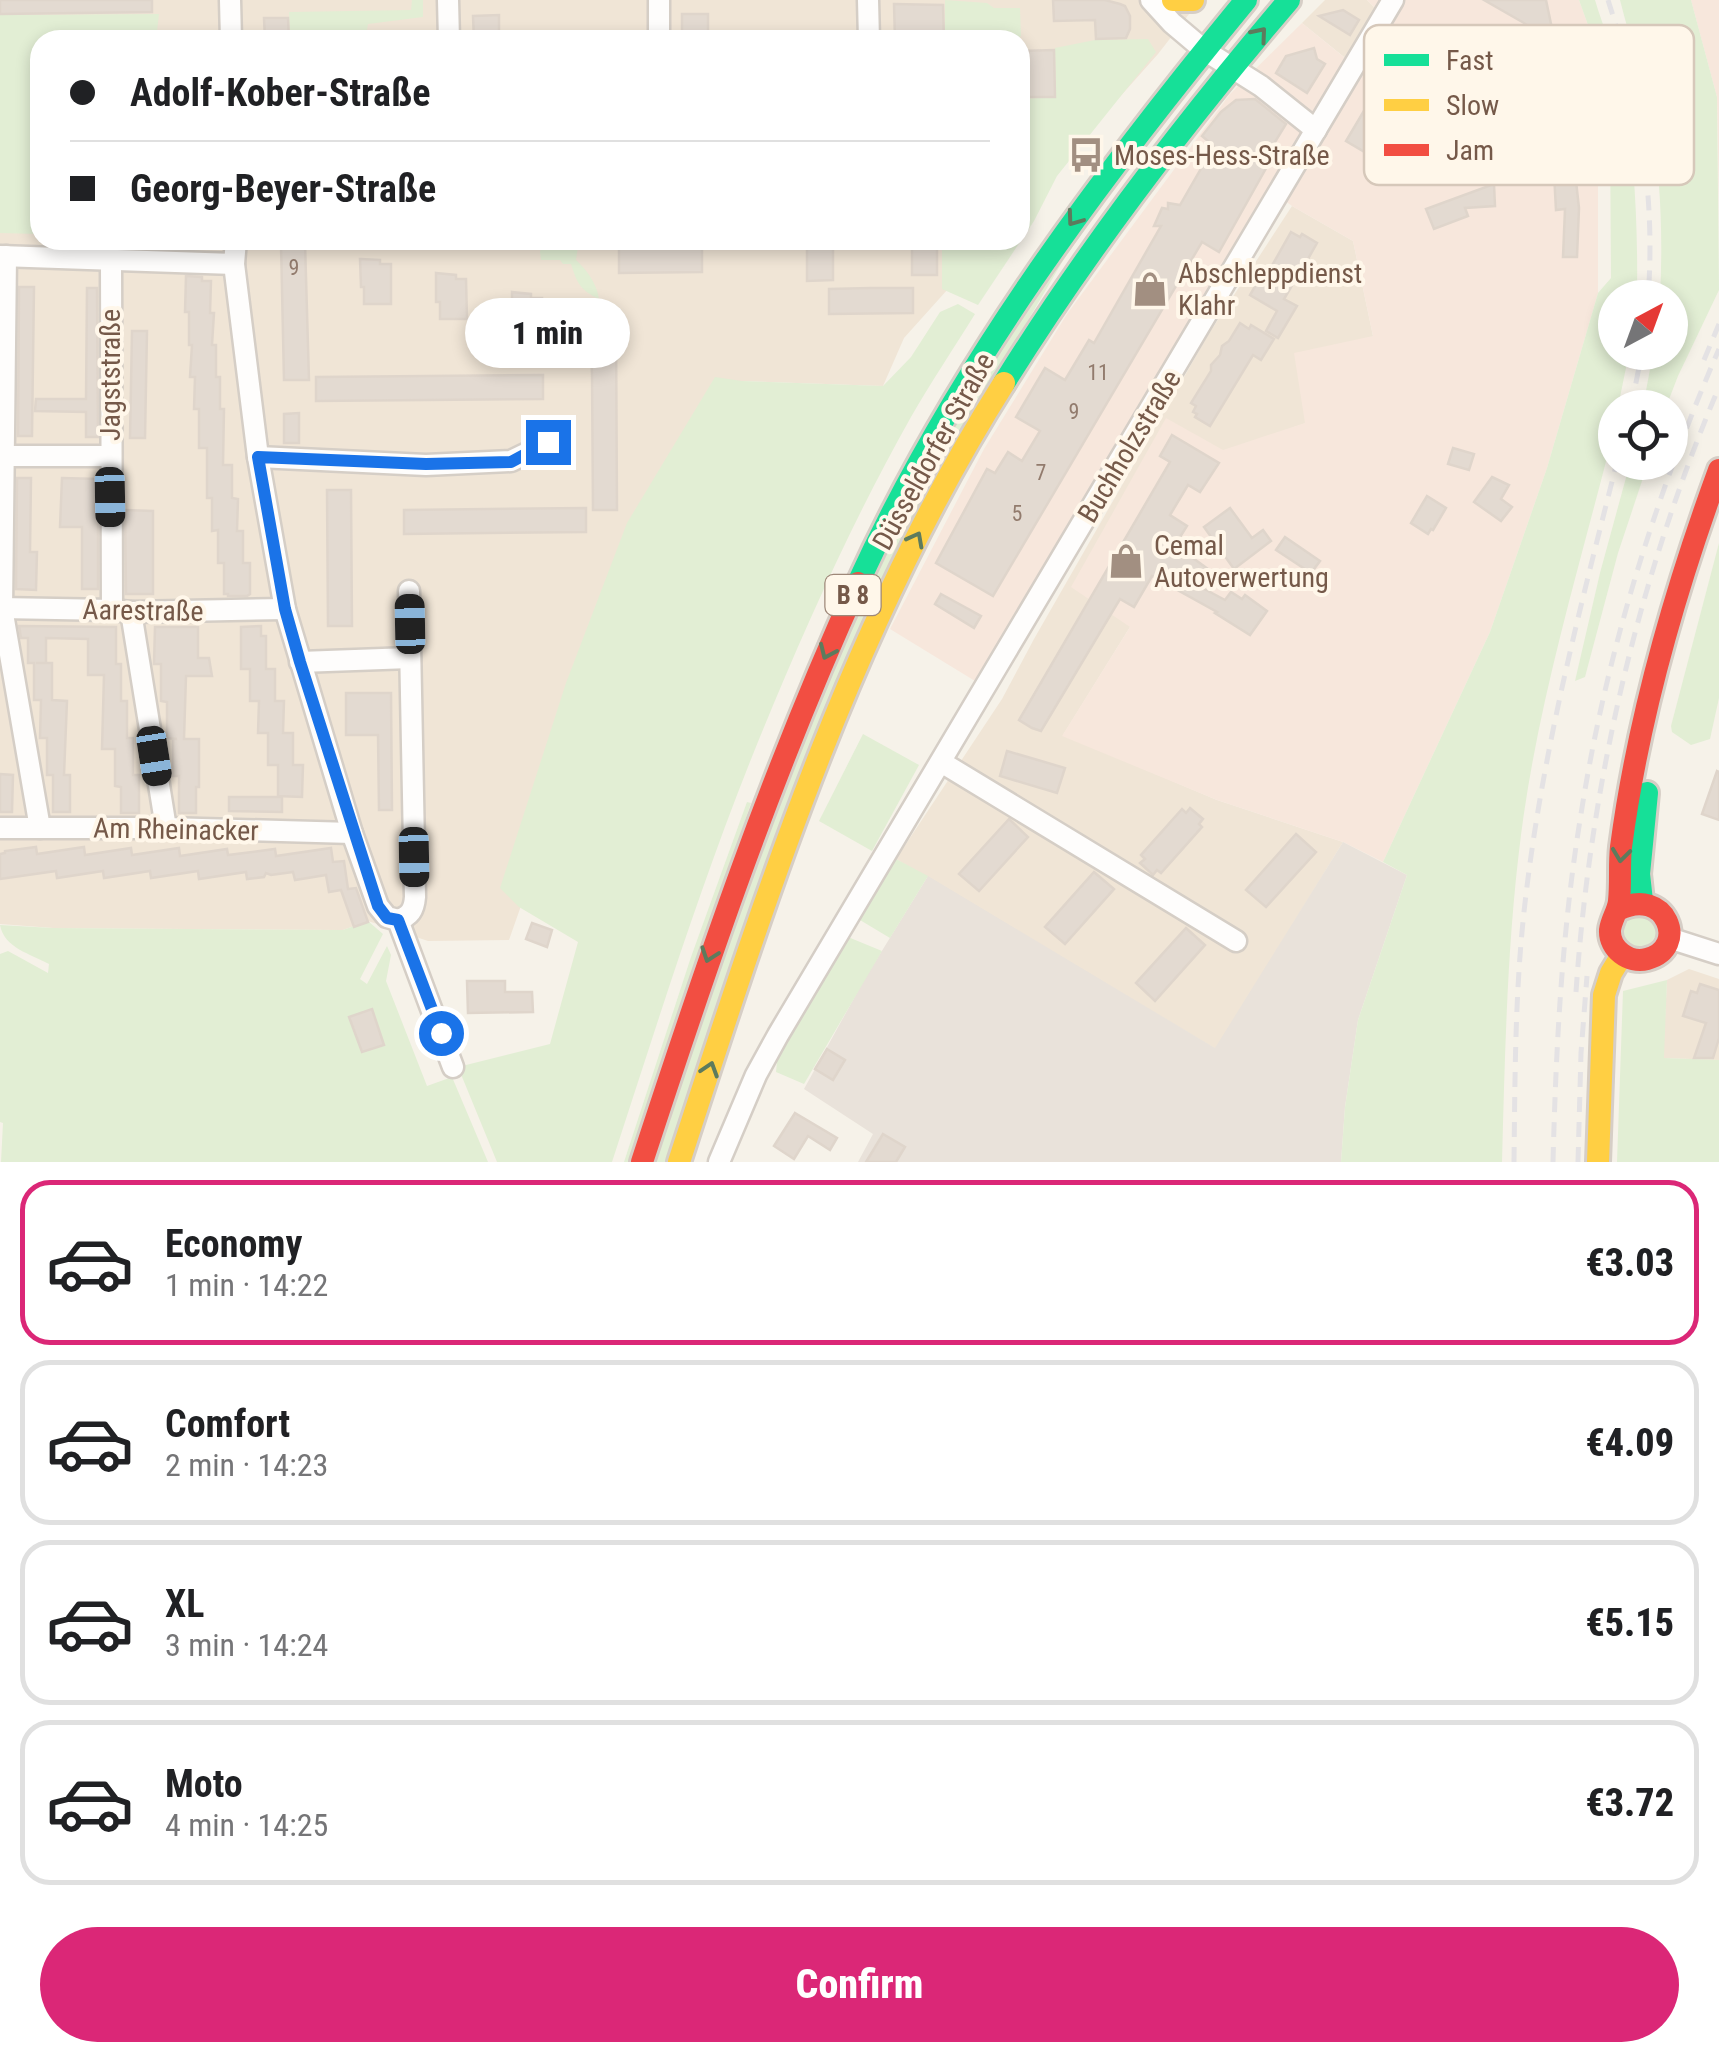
<!DOCTYPE html>
<html lang="en">
<head>
<meta charset="utf-8">
<style>
	body { margin:0; font-family:"Roboto Condensed",sans-serif; background:#f6f6f6; color:#202124; height:100vh; display:flex; flex-direction:column; font-size:38px; white-space:nowrap }
	* { box-sizing:border-box; margin:0 }
	p { font-size:32px; color:#757577 }
	.icon { flex:none; width:55px; height:55px; fill:none; stroke:currentColor; stroke-width:2; stroke-linecap:round; stroke-linejoin:round }
	.map { position:relative; height:1162px; overflow:hidden }
	.details { display:flex; flex-direction:column; background:#fff; flex:1 }
	.details>* { flex:none }
	.top-card { position:absolute; left:30px; top:30px; width:1000px; height:220px; border-radius:30px; box-shadow:0 5px 15px #0003; display:grid; align-content:center; height:220px; padding:0 40px; background:#fff }
	.needle { width:65px; rotate:41deg }
	.controls { position:absolute; left:1598px; top:280px; display:grid; gap:20px }
	.controls a { display:grid; place-items:center; width:90px; height:90px; border-radius:50%; background:#fff; box-shadow:0 5px 15px #0003; font-size:50px }
	.end { position:absolute; width:45px; height:45px; margin:-22px; border:12px solid #1a73e8; background:#fff; box-shadow:0 0 0 5px #fff }
	.from { border-radius:50% }
	.bubble { position:absolute; height:70px; border-radius:35px; background:#fff; box-shadow:0 5px 15px #0003; font-size:32px; font-weight:800; line-height:70px; text-align:center }
	.car { position:absolute; width:30px; height:60px; margin:-30px -15px; border-radius:12px; box-shadow:0 0 8px 2px #0007; background:linear-gradient(#222 24%,#8ab4d8 0 40%,#222 0 76%,#8ab4d8 0 86%,#222 0) }
	.top-card b { display:flex; align-items:center; gap:35px; height:95px; font-size:38px }
	.top-card b+b { border-top:2px solid #e0e0e0 }
	.top-card i { width:25px; height:25px; background:#202124 }
	ul { padding:18px 0 0; list-style:none }
	li { display:flex; align-items:center; gap:30px; height:165px; margin:0 20px 15px; padding:0 20px; border:5px solid #e0e0e0; border-radius:30px }
	li div { flex:1 }
	li b { display:block; font-size:38px }
	li em { font-style:normal; font-weight:800 }
	li.active { border-color:#db2777 }
	li>.icon { width:90px; height:90px; stroke-width:1.5 }
	.primary-button { display:flex; gap:20px; margin-top:auto; padding:20px 40px }
	.primary-button a { flex:1; height:115px; border-radius:60px; background:#db2777; color:#fff; font-size:40px; font-weight:800; line-height:115px; text-align:center }
	.map>svg:first-child { display:block }
</style>
</head>
<body>
<div class="map">
<svg width="1719" height="1162" viewBox="0 0 1719 1162">
	<rect width="100%" height="100%" fill="#f6f2e9"/>
	<g fill="#f0e5d6">
		<polygon points="0,0 1200,0 1158,54 1020,209 1020,40 40,40 40,240 992,240 904,338 883,386 742,381 594,698 509,940 428,941 368,921 343,930 53,928 0,924"/>
		<polygon points="1325,0 1367,0 1379,12 1349,61 1302,23"/>
		<polygon points="1292,206 1353,241 1373,336 1306,423 1223,451 1130,627 1063,735 1217,800 1343,842 1216,1049 896,859 1002,699 1034,639 1208,335"/>
		<polygon points="1689,969 1719,979 1719,1060 1663,1058 1667,980"/>
	</g>
	<g fill="#f7e7dc">
		<polygon points="1367,0 1579,0 1597,50 1608,118 1587,123 1598,181 1598,293 1547,468 1490,632 1383,862 1343,842 1217,800 1062,736 1130,627 1071,587 1166,418 1223,450 1305,423 1294,353 1373,336 1353,241 1292,206 1272,191 975,681 890,629 984,449 1067,314 1230,94 1302,23 1372,80 1395,27"/>
		<polygon points="1691,0 1719,0 1719,200 1717,97"/>
	</g>
	<polygon fill="#e9e2da" points="1343,842 1407,875 1358,1020 1345,1107 1341,1162 858,1162 873,1134 804,1089 864,980 928,876 1215,1048"/>
	<g fill="#e2eed4">
		<polygon points="412,0 423,0 423,17 368,24 365,40 290,40 289,12 411,10"/>
		<polygon points="945,0 987,3 994,8 1020,8 1021,36 1016,40 945,40"/>
		<path d="M1579,0H1595C1603,27 1615,54 1621,81C1635,152 1638,226 1637,297L1615,298V352L1629,353L1618,407L1615,408L1611,442C1578,572 1538,702 1521,835C1507,944 1505,1053 1502,1162H1341L1345,1107L1358,1020L1407,875L1383,862L1490,632L1547,468L1598,293L1611,278L1610,125L1597,50Z"/>
		<path d="M1620,0H1691L1717,97L1719,290L1678,376L1666,407H1643L1653,353L1670,352V298L1660,297C1663,239 1661,177 1651,120C1644,80 1630,40 1620,0Z"/>
		<polygon points="159,14 156,40 40,40 40,107 36,108 38,234 0,233 0,15"/>
		<polygon points="1148,39 1156,52 1057,176 1034,221 978,305 942,289 942,240 1020,240 1020,99 1056,97 1055,48 1095,40"/>
		<polygon points="1113,189 1064,259 950,453 666,1162 652,1162 779,794 881,559 997,351"/>
		<path d="M543,240H579L576,260C587,270 597,284 599,299C580,290 577,283 571,264H563L560,260H541L540,252Z"/>
		<path d="M958,304L975,314C954,348 931,382 911,417C854,518 806,625 762,732C704,873 659,1018 612,1162H497L458,1067L550,1044L578,942L519,907L500,888L566,683L627,523L715,377L742,381L883,386L911,357L940,312Z"/>
		<polygon points="1630,463 1648,463 1618,553 1585,677 1575,681 1600,573"/>
		<polygon points="1719,543 1719,698 1710,739 1691,745 1672,732 1671,726"/>
		<polygon points="863,734 919,765 872,851 819,821"/>
		<polygon points="747,802 751,803 629,1162 624,1162 691,957"/>
		<polygon points="896,859 928,876 890,938 860,920"/>
		<polygon points="1650,914 1659,931 1647,948 1631,947 1621,935 1624,919"/>
		<path d="M368,921L383,934L360,979L367,984L387,946L391,955L386,981L427,1086L452,1077L488,1162H1L3,1123L0,1122V954L8,951L48,973L49,964C31,954 4,948 0,925L53,928L343,930Z"/>
		<polygon points="848,937 882,951 804,1084 776,1072 778,1052"/>
		<polygon points="1667,980 1664,1058 1719,1060 1719,1162 1617,1162 1623,991"/>
	</g>
	<g fill="#e3dad1" stroke="#dfd5cb" stroke-width="2.5">
		<polygon points="0,0 152,0 152,12 0,14"/>
		<polygon points="1053,0 1105,0 1120,4 1125,6 1130,16 1130,29 1126,38 1096,39 1095,20 1054,21"/>
		<polygon points="1484,0 1546,0 1555,43 1524,23"/>
		<polygon points="894,4 943,5 944,40 895,40"/>
		<polygon points="1343,10 1359,20 1350,35 1319,16"/>
		<rect x="682" y="14" width="26" height="26"/>
		<polygon points="499,15 499,40 474,40 473,16"/>
		<polygon points="264,18 288,18 289,40 265,40"/>
		<polygon points="1314,48 1317,59 1325,64 1307,93 1276,73 1286,56"/>
		<polygon points="1054,50 1055,97 1020,97 1020,51"/>
		<polygon points="1255,99 1286,124 1264,160 1269,163 1219,252 1202,242 993,596 936,563 987,469 995,473 1008,452 1022,461 1040,431 1016,417 1045,368 1065,380 1089,340 1094,343 1161,226 1154,226 1162,208 1168,209 1168,203 1180,205 1214,146 1202,136 1221,112 1236,100"/>
		<polygon points="1368,104 1434,143 1412,180 1346,141"/>
		<polygon points="1575,172 1579,208 1577,257 1563,257 1565,209 1556,210 1554,173"/>
		<polygon points="1494,184 1495,206 1465,208 1468,216 1434,229 1426,209"/>
		<polygon points="1291,232 1300,237 1302,234 1317,243 1308,259 1312,261 1309,267 1305,273 1301,270 1284,299 1297,306 1278,338 1266,331 1277,311 1250,295 1257,283 1261,285"/>
		<polygon points="807,240 833,240 833,280 807,281"/>
		<rect x="912" y="240" width="25" height="35"/>
		<polygon points="305,243 309,380 284,380 281,244"/>
		<polygon points="619,247 702,247 702,272 619,273"/>
		<polygon points="360,259 380,260 380,264 391,264 391,304 364,304 364,287 361,287"/>
		<polygon points="436,273 456,275 456,279 466,279 467,319 440,319 440,302 436,302"/>
		<polygon points="186,276 202,277 202,281 211,281 210,313 214,313 212,345 216,345 216,377 220,377 220,409 224,409 223,465 232,465 232,498 238,499 237,531 243,531 243,563 250,563 250,594 247,596 228,596 228,594 224,594 224,563 218,563 218,530 212,531 212,498 207,498 207,448 199,448 199,409 194,409 195,377 190,377 192,345 189,345 189,312 185,312"/>
		<polygon points="19,287 34,287 32,436 18,436"/>
		<polygon points="87,288 97,288 98,437 86,437 86,412 35,411 36,399 86,399"/>
		<polygon points="871,288 913,288 913,313 829,314 829,289"/>
		<polygon points="512,292 531,294 531,298 542,298 543,338 516,338 516,320 512,320"/>
		<polygon points="586,321 605,322 605,326 616,326 617,510 593,510 592,374 591,355 586,355"/>
		<polygon points="1240,323 1249,329 1251,325 1274,339 1261,360 1253,355 1210,426 1195,417 1197,414 1193,412 1196,406 1191,403 1211,371 1211,365 1220,355 1222,346 1229,341"/>
		<polygon points="132,331 147,331 145,438 130,438"/>
		<polygon points="543,375 543,399 316,401 316,377"/>
		<polygon points="299,413 299,443 284,443 284,414"/>
		<polygon points="1172,435 1219,463 1200,492 1188,485 1170,515 1187,526 1175,545 1208,569 1197,585 1225,600 1231,592 1242,599 1245,595 1267,611 1250,635 1215,613 1217,612 1152,576 1134,607 1120,599 1041,731 1032,728 1019,720 1170,462 1160,456"/>
		<polygon points="1453,448 1474,454 1469,470 1448,464"/>
		<polygon points="1492,477 1509,485 1501,499 1512,507 1501,521 1474,502"/>
		<polygon points="17,478 31,478 30,552 37,552 36,590 16,589"/>
		<polygon points="62,478 98,479 98,589 82,589 82,527 60,527"/>
		<polygon points="327,490 351,490 352,626 328,626"/>
		<polygon points="1427,496 1446,508 1433,530 1431,529 1428,534 1411,523"/>
		<polygon points="586,508 586,532 404,534 404,510"/>
		<polygon points="1230,508 1252,538 1263,530 1271,541 1234,569 1204,527"/>
		<polygon points="125,510 153,511 153,594 126,594"/>
		<polygon points="1285,537 1320,561 1311,573 1276,550"/>
		<polygon points="941,594 981,616 974,628 935,604"/>
		<polygon points="19,626 116,627 116,664 121,664 121,701 127,701 127,738 133,738 133,775 139,775 139,813 121,813 121,787 115,786 115,749 102,749 104,675 88,675 88,639 46,638 46,663 36,663 52,663 52,700 67,701 64,775 70,775 70,812 53,812 53,775 47,775 47,738 40,738 41,700 34,700 34,663 28,663 28,638 21,638"/>
		<polygon points="261,626 261,636 266,636 266,669 275,669 275,701 284,701 283,733 293,733 293,765 303,765 302,797 278,796 278,765 268,765 268,733 258,733 259,701 250,701 250,669 241,669 241,627"/>
		<polygon points="155,627 198,627 198,658 209,658 212,676 186,676 184,739 199,739 199,787 196,787 196,813 179,813 179,776 173,776 173,739 177,739 167,738 167,702 161,701 161,664 154,664"/>
		<polygon points="346,693 391,693 392,810 379,810 378,735 346,735"/>
		<polygon points="1007,751 1065,768 1057,793 1000,776"/>
		<polygon points="1717,771 1719,772 1719,820 1702,814"/>
		<polygon points="0,774 13,775 12,812 0,812"/>
		<polygon points="229,797 282,797 282,812 229,811"/>
		<polygon points="1190,808 1203,819 1199,824 1202,827 1161,873 1157,870 1153,875 1140,863 1145,859 1141,855 1182,809 1186,813"/>
		<polygon points="1009,819 1028,837 979,891 959,874"/>
		<polygon points="1296,834 1316,852 1266,907 1246,890"/>
		<polygon points="36,847 37,854 84,847 85,855 131,848 132,855 179,848 180,856 227,849 228,855 275,849 276,856 331,848 333,862 344,861 348,889 356,888 368,922 354,927 341,890 329,892 326,875 295,880 293,872 271,875 266,873 264,877 247,879 246,872 199,879 198,871 151,878 150,871 104,878 103,871 57,878 56,871 0,879 0,854 5,853 5,851"/>
		<polygon points="1094,872 1114,889 1065,944 1045,927"/>
		<polygon points="532,923 552,930 547,947 526,939"/>
		<polygon points="1186,928 1205,945 1155,1001 1136,983"/>
		<polygon points="467,981 505,981 505,992 532,992 533,1012 468,1013"/>
		<polygon points="1700,984 1719,990 1719,1038 1713,1058 1694,1058 1706,1023 1683,1016 1691,991 1697,993"/>
		<polygon points="372,1009 384,1045 362,1052 349,1017"/>
		<polygon points="827,1049 845,1060 833,1080 815,1069"/>
		<polygon points="795,1113 837,1138 830,1150 808,1136 794,1159 774,1146"/>
		<polygon points="883,1134 905,1147 896,1162 866,1162"/>
	</g>
	<g fill="none" stroke-linecap="round" stroke-linejoin="round">
		<defs>
			<g id="street">
				<polyline points="230,0 231,40"/>
				<polyline points="448,0 449,40"/>
				<polyline points="659,0 659,40"/>
				<polyline points="868,0 869,40"/>
				<polyline points="1151,0 1172,23 1204,50 1261,86 1316,130"/>
				<polyline points="236,240 234,264 258,457 285,609 352,833 378,906 387,917 398,920 453,1067"/>
				<polyline points="0,256 234,264"/>
				<polyline points="6,256 2,608 40,828"/>
				<polyline points="111,261 112,610"/>
				<polyline points="0,456 110,456"/>
				<polyline points="258,457 426,465 511,461 548,443"/>
				<polyline points="0,608 112,610 131,612 285,609"/>
				<polyline points="131,612 166,828"/>
				<polyline points="300,662 410,658"/>
				<polyline points="941,762 1236,941"/>
				<polyline points="0,828 166,828 352,833"/>
				<path d="M398,920C410,916 414,910 415,897L409,591"/>
				<polyline points="1669,938 1719,954"/>
				<polyline points="719,1162 756,1075 778,1035 1393,0"/>
			</g>
			<g id="fast">
				<path d="M1004,383C1089,247 1185,122 1289,0"/>
				<path d="M858,583C956,369 1097,181 1246,0"/>
				<polyline points="1642,901 1639,874 1647,793"/>
			</g>
			<g id="slow">
				<polyline points="1173,0 1193,0"/>
				<path d="M679,1162C766,894 852,623 1004,383"/>
				<polyline points="1598,1162 1604,995 1611,973 1622,955"/>
			</g>
			<g id="jam">
				<path d="M1618,910C1666,885 1690,948 1647,959C1629,964 1609,949 1610,930C1611,920 1618,911 1619,901C1621,883 1619,865 1621,847C1638,718 1674,593 1719,470"/>
				<path d="M642,1162C706,966 772,771 858,583"/>
			</g>
		</defs>
		<use href="#street" stroke="#d5cec6" stroke-width="25"/>
		<use href="#fast" stroke="#d6cec6" stroke-width="28"/>
		<use href="#slow" stroke="#d6cec6" stroke-width="28"/>
		<use href="#jam" stroke="#d6cec6" stroke-width="28"/>
		<use href="#street" stroke="#fefdfc" stroke-width="20"/>
		<use href="#fast" stroke="#16e098" stroke-width="22"/>
		<use href="#slow" stroke="#ffcf43" stroke-width="22"/>
		<use href="#jam" stroke="#f24e42" stroke-width="22"/>
		<g stroke="#e4e2e4" stroke-width="5" stroke-dasharray="15 10" stroke-linecap="butt">
			<path d="M1608,0C1639,96 1656,196 1648,298"/>
			<polyline points="1704,360 1719,324"/>
			<polyline points="1631,408 1642,352"/>
			<path d="M1576,992C1590,785 1638,578 1719,387"/>
			<path d="M1514,1162C1515,1076 1515,988 1525,903C1542,753 1580,608 1617,462"/>
			<path d="M1553,1162C1556,1046 1562,929 1581,814C1606,654 1655,497 1719,349"/>
			<polyline points="1578,1162 1581,1053 1587,976"/>
		</g>
	</g>
	<defs><path id="oneway-chevron" d="M-2-3.5L2.5 0L-2 3.5" fill="none" stroke-width="1.6" stroke-linecap="round" stroke-linejoin="round" transform="scale(2.5)"/></defs>
	<g stroke="#5d7b5d">
		<use href="#oneway-chevron" transform="translate(1260 34) rotate(-50)"/>
		<use href="#oneway-chevron" transform="translate(1074 219) rotate(126)"/>
		<use href="#oneway-chevron" transform="translate(916 539) rotate(-62)"/>
		<use href="#oneway-chevron" transform="translate(827 652) rotate(114)"/>
		<use href="#oneway-chevron" transform="translate(1621 855) rotate(97)"/>
		<use href="#oneway-chevron" transform="translate(709 955) rotate(109)"/>
		<use href="#oneway-chevron" transform="translate(710 1069) rotate(-72)"/>
	</g>
	<g fill="none" stroke-linecap="round" stroke-linejoin="round">
		<polyline stroke="#1a73e8" stroke-width="12" points="441,1033 398,920 387,918 378,906 300,662 285,609 258,457 426,464 511,462 548,442"/>
	</g>
	<defs>
		<symbol id="bus-bare" viewBox="-9 -9 18 18"><path d="M-5-6H5V4H4V6H2V4H-2V6H-4V4H-5ZM-3.5-4V0h7V-4ZM-3.5 1.2v1.5H-2V1.2ZM2 1.2v1.5H3.5V1.2Z" fill="#a28f81" stroke="#fff7ea" stroke-width="2.5" paint-order="stroke"/></symbol>
		<symbol id="shop-bare" viewBox="-9 -9 18 18"><path d="M-5-2.5h2.3a2.7 3.5 0 0 1 5.4 0H5L5.5 6h-11ZM-1.5-2.5h3a1.5 2.3 0 0 0-3 0Z" fill="#a28f81" stroke="#fff7ea" stroke-width="2.5" paint-order="stroke"/></symbol>
	</defs>
	<g fill-rule="evenodd">
		<use href="#bus-bare" x="1061" y="130" width="50" height="50"/>
		<use href="#shop-bare" x="1125" y="264" width="50" height="50"/>
		<use href="#shop-bare" x="1101" y="536" width="50" height="50"/>
	</g>
	<g text-anchor="middle" stroke-width="8" stroke-linejoin="round" paint-order="stroke">
		<g font-size="22" fill="#927b6d">
			<text x="294" y="275">9</text>
			<text x="1098" y="380">11</text>
			<text x="1074" y="419">9</text>
			<text x="1041" y="480">7</text>
			<text x="1017" y="521">5</text>
		</g>
		<rect fill="#fff7ea" stroke="#9e8879" stroke-width="2.5" x="825.5" y="575" width="55" height="40" rx="8"/>
		<g font-size="25" font-weight="bold" fill="#755949">
			<text x="853" y="604">B 8</text>
		</g>
		<g font-size="28" fill="#755949" stroke="#fff7ea" text-anchor="start">
			<text x="1114" y="165">Moses-Hess-Straße</text>
			<text x="1178" y="283">Abschleppdienst<tspan x="1178" dy="32">Klahr</tspan></text>
			<text x="1154" y="555">Cemal<tspan x="1154" dy="32">Autoverwertung</tspan></text>
		</g>
		<g font-size="28" fill="#755949" stroke="#fff7ea">
			<text transform="translate(110 375) rotate(-90)" y="10">Jagststraße</text>
			<text transform="translate(1129 446) rotate(-59)" y="10">Buchholzstraße</text>
			<text transform="translate(933 451) rotate(-61)" y="10">Düsseldorfer Straße</text>
			<text transform="translate(143 610) rotate(1)" y="10">Aarestraße</text>
			<text transform="translate(176 829) rotate(1)" y="10">Am Rheinacker</text>
		</g>
	</g>
	<rect x="1364" y="25" width="330" height="160" rx="15" fill="#fff7ea" stroke="#d6c8ba" stroke-width="2.5"/>
	<rect x="1384" y="54" width="45" height="12" fill="#16e098"/>
	<rect x="1384" y="99" width="45" height="12" fill="#ffcf43"/>
	<rect x="1384" y="144" width="45" height="12" fill="#f24e42"/>
	<g font-size="28" fill="#755949">
		<text x="1446" y="70">Fast</text>
		<text x="1446" y="115">Slow</text>
		<text x="1446" y="160">Jam</text>
	</g>
</svg>
<div class="controls">
<a><svg class="needle" viewBox="-14 -14 28 28"><path d="M0-13l5 13h-10z" fill="#e53935"/><path d="M0 13l5-13h-10z" fill="#757577"/></svg></a>
<a><svg class="icon" aria-label="locate" viewBox="0 0 24 24"><circle cx="12" cy="12" r="6"/><path d="M12 2v4M12 18v4M2 12h4M18 12h4"/></svg></a>
</div>
<i class="end from" style="left:441px;top:1033px"></i>
<i class="end" style="left:548px;top:442px"></i>
<div class="bubble" style="left:465px;top:298px;width:165px">1 min</div>
<i class="car" style="left:110px;top:497px;rotate:179deg"></i>
<i class="car" style="left:410px;top:624px;rotate:359deg"></i>
<i class="car" style="left:154px;top:756px;rotate:171deg"></i>
<i class="car" style="left:414px;top:857px;rotate:179deg"></i>
<div class="top-card">
<b><i class="from"></i>Adolf-Kober-Straße</b>
<b><i></i>Georg-Beyer-Straße</b>
</div>
</div>
<section class="details">
<ul>
<li class="active"><svg class="icon" aria-label="car" viewBox="0 0 24 24"><path d="M5 17H2v-5l4-1 3-4h7l3 4 3 1v5h-3M9 17h6M6 11h13"/><circle cx="7" cy="17" r="2"/><circle cx="17" cy="17" r="2"/></svg><div><b>Economy</b><p>1 min · 14:22</p></div><em>€3.03</em></li>
<li><svg class="icon" aria-label="car" viewBox="0 0 24 24"><path d="M5 17H2v-5l4-1 3-4h7l3 4 3 1v5h-3M9 17h6M6 11h13"/><circle cx="7" cy="17" r="2"/><circle cx="17" cy="17" r="2"/></svg><div><b>Comfort</b><p>2 min · 14:23</p></div><em>€4.09</em></li>
<li><svg class="icon" aria-label="car" viewBox="0 0 24 24"><path d="M5 17H2v-5l4-1 3-4h7l3 4 3 1v5h-3M9 17h6M6 11h13"/><circle cx="7" cy="17" r="2"/><circle cx="17" cy="17" r="2"/></svg><div><b>XL</b><p>3 min · 14:24</p></div><em>€5.15</em></li>
<li><svg class="icon" aria-label="car" viewBox="0 0 24 24"><path d="M5 17H2v-5l4-1 3-4h7l3 4 3 1v5h-3M9 17h6M6 11h13"/><circle cx="7" cy="17" r="2"/><circle cx="17" cy="17" r="2"/></svg><div><b>Moto</b><p>4 min · 14:25</p></div><em>€3.72</em></li>
</ul>
<div class="primary-button"><a>Confirm</a></div>
</section>
</body>
</html>
